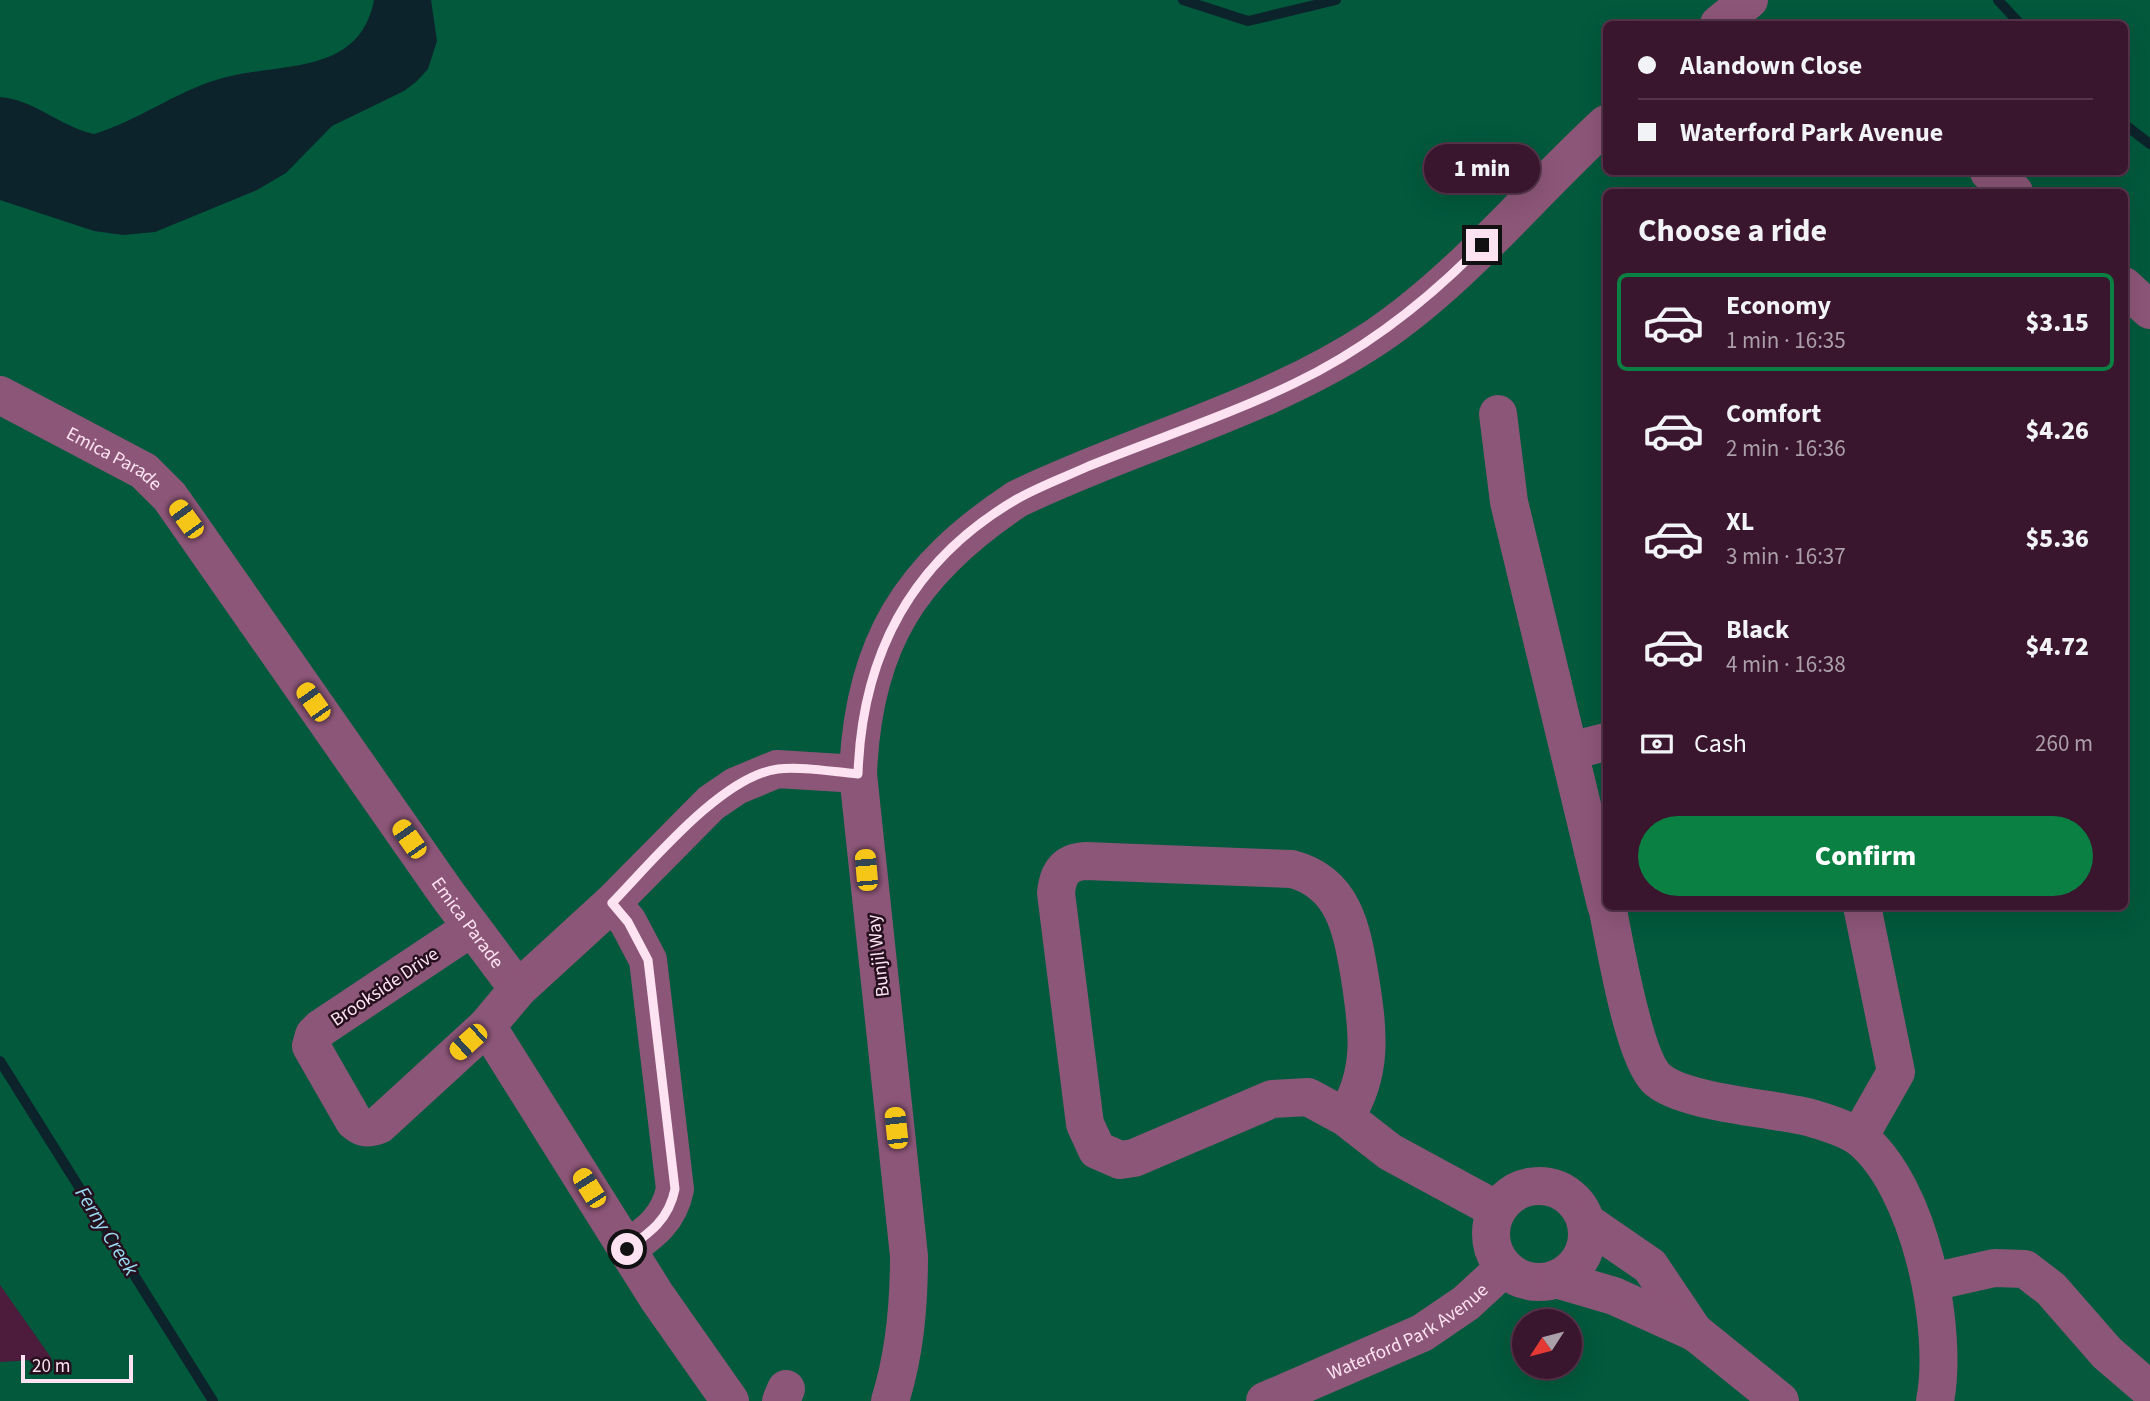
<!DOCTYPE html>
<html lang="en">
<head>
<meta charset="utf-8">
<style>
	body { margin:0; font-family:"Source Sans 3",sans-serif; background:#45223a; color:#f1f3f6; height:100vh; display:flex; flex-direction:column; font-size:26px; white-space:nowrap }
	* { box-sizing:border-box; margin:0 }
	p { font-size:23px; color:#ab9faa }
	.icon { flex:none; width:38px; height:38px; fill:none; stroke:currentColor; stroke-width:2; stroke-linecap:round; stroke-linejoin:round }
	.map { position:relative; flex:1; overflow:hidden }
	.sheet { position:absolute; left:1603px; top:189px; width:525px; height:721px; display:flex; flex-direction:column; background:#3a152e; border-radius:10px; box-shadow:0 7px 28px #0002,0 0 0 2px #54344a }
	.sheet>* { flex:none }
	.hud { position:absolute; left:1603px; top:21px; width:525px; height:154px; border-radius:10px; box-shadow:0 7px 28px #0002,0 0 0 2px #54344a; display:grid; align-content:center; height:154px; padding:0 35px; background:#3a152e }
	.needle { width:46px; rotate:234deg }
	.tools { position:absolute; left:1512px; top:1309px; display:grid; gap:14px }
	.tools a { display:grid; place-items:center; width:70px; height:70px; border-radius:50%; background:#3a152e; box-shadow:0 7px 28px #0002,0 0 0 2px #54344a; font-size:35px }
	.scale { position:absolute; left:21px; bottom:18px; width:112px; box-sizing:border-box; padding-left:7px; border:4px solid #fde3f2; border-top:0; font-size:19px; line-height:24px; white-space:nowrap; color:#fde3f2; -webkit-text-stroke:5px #26101e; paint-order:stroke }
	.end { position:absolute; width:32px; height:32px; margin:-16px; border:9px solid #fde3f2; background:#111; box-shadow:0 0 0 4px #111 }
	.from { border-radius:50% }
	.bubble { position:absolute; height:49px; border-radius:24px; background:#3a152e; box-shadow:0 7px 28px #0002,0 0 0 2px #54344a; font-size:23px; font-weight:800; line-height:49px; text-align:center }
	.car { position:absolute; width:21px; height:42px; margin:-21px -10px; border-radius:9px; box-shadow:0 0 5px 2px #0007; background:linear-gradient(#f5c518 24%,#345 0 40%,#f5c518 0 76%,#345 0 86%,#f5c518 0) }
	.hud b { display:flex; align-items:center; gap:24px; height:66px; font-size:26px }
	.hud b+b { border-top:2px solid #54344a }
	.hud i { width:18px; height:18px; background:#f1f3f6 }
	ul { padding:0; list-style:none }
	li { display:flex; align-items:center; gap:21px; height:98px; margin:0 14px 10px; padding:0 21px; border:4px solid transparent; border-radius:10px }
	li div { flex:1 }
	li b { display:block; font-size:26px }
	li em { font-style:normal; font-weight:800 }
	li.active { border-color:#0b8043 }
	li>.icon { width:63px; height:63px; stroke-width:1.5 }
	h2 { padding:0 35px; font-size:32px; line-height:84px }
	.pay { display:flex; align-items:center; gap:18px; height:77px; padding:0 35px; font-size:26px }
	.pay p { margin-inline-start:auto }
	.button { display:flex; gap:14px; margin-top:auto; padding:14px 35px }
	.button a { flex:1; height:80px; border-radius:42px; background:#0b8043; color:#fff; font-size:28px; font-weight:800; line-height:80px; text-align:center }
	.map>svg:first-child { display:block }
</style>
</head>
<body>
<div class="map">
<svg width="2150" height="1401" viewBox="0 0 2150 1401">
	<rect width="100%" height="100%" fill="#4d1c3d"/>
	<path fill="#02593c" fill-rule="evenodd" d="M0,0H2150V1401H0V1362L52,1359L0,1285ZM1606,24H2124V172H1606ZM1606,192H2124V906H1606ZM1524,1321H1570V1367H1524Z"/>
	<path fill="#0d232b" d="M374,0H431L437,41L428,69L417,81L404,91L332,126L286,173L257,190L155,232L123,235L94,231L0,200V97C33,99 61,127 94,134C137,121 174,93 216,80C274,61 359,79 374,0Z"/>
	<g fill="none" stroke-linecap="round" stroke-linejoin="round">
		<g stroke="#0d232b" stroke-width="10">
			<polyline points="1183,0 1248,21 1336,0"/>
			<polyline points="1998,0 2020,24"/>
			<polyline points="2124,124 2150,144"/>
			<polyline points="0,1061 213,1401"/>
		</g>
		<g stroke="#8c5678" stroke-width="38">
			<polyline points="1719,24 1749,0"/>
			<polyline points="1989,172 2014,192"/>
			<polyline points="2124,286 2150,310"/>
			<path id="s1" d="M0,395L144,471L170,497L447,894L518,989L612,903L711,803L736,786L777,769L858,774"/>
			<polyline points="1498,414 1509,502 1606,905"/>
			<polyline points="1570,751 1606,742"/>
			<path d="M612,903L628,922L648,960L675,1189C669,1219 651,1232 627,1249"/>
			<path d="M1607,906C1615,943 1633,1057 1657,1079C1683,1103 1774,1108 1811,1118C1825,1122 1848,1129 1860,1138C1920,1186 1949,1329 1935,1401"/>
			<path d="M471,928L321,1028L314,1035L311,1046L354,1121C363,1129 368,1129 379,1125L487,1026"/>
			<polyline points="518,989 487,1026 657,1297 730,1401"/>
			<path d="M1345,1117C1374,1073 1368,1029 1360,978C1352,931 1345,883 1292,869L1086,861C1065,862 1058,873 1056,893L1085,1124L1097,1150L1120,1160L1134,1158L1272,1099L1308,1097L1345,1117L1390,1152L1497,1210"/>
			<polyline points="1859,1137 1896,1072 1862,906"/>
			<circle cx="1539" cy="1234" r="48"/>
			<polyline points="1586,1222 1650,1266 1695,1333"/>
			<polyline points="1556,1279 1614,1296 1696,1333 1780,1401"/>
			<polyline points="1932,1282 1994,1268 2025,1269 2051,1289 2107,1353 2150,1390"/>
			<polyline points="781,1401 786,1389"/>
			<path d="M890,1401C905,1353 909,1306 909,1256L858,774C863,644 910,570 1017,499C1135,442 1266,410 1376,337C1462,279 1530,194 1606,124"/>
			<path id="s2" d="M1265,1401L1422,1333L1466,1303L1504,1268"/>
		</g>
	</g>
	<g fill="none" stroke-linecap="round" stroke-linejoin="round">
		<path stroke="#fde3f2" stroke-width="9" d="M627,1249C651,1232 669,1219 675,1189L648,960L628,922L612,903C651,863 722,776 778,769C803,766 833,772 858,774C862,654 912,560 1017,499C1040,486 1065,477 1089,466C1158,438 1229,415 1295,383C1366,349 1427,301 1482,245"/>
	</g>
	<g text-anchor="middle" stroke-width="5" stroke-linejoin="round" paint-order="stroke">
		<g font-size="19" fill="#fde3f2" stroke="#26101e">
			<text dy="7" stroke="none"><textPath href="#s1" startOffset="131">Emica Parade</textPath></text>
			<text dy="7" stroke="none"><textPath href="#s1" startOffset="719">Emica Parade</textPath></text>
			<text transform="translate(877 956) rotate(-97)" y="7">Bunjil Way</text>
			<text transform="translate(384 986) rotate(-34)" y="7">Brookside Drive</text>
			<text dy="7" stroke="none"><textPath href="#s2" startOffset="159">Waterford Park Avenue</textPath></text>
		</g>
		<g font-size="21" font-style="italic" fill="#96d9f1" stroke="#26101e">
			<text transform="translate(107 1231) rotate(58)" y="7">Ferny Creek</text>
		</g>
	</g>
</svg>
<div class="tools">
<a><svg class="needle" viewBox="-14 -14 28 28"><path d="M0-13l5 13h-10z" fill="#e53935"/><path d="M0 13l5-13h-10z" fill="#ab9faa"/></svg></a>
</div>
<div class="scale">20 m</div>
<i class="end from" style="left:627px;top:1249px"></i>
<i class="end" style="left:1482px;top:245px"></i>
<div class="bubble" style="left:1424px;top:144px;width:116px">1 min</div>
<i class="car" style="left:186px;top:519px;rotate:324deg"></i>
<i class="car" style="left:313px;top:702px;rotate:325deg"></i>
<i class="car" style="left:409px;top:839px;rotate:325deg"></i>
<i class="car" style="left:866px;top:870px;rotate:355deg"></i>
<i class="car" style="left:468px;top:1042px;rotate:228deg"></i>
<i class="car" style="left:896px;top:1128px;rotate:354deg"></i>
<i class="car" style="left:589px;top:1188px;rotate:328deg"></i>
<div class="hud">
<b><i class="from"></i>Alandown Close</b>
<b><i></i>Waterford Park Avenue</b>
</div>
<section class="sheet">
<h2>Choose a ride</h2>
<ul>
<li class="active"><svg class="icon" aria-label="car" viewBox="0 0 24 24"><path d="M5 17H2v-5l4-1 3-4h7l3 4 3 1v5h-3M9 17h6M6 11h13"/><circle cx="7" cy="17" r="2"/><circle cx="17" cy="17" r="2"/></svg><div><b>Economy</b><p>1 min · 16:35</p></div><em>$3.15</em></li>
<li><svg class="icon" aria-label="car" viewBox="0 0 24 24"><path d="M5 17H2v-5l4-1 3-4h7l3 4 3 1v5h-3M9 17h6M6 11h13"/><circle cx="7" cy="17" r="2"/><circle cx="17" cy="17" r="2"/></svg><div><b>Comfort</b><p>2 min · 16:36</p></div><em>$4.26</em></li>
<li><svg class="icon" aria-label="car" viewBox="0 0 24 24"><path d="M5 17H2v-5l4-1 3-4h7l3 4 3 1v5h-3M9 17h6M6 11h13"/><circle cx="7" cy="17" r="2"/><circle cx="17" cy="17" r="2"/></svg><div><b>XL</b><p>3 min · 16:37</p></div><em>$5.36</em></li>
<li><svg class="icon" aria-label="car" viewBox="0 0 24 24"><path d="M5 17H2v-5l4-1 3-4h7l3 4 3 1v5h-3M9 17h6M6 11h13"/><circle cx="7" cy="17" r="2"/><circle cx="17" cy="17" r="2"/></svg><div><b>Black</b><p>4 min · 16:38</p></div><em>$4.72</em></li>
</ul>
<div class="pay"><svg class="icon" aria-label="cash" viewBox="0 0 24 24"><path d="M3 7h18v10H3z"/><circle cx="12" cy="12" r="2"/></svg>Cash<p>260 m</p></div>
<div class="button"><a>Confirm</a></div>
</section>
</div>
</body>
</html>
